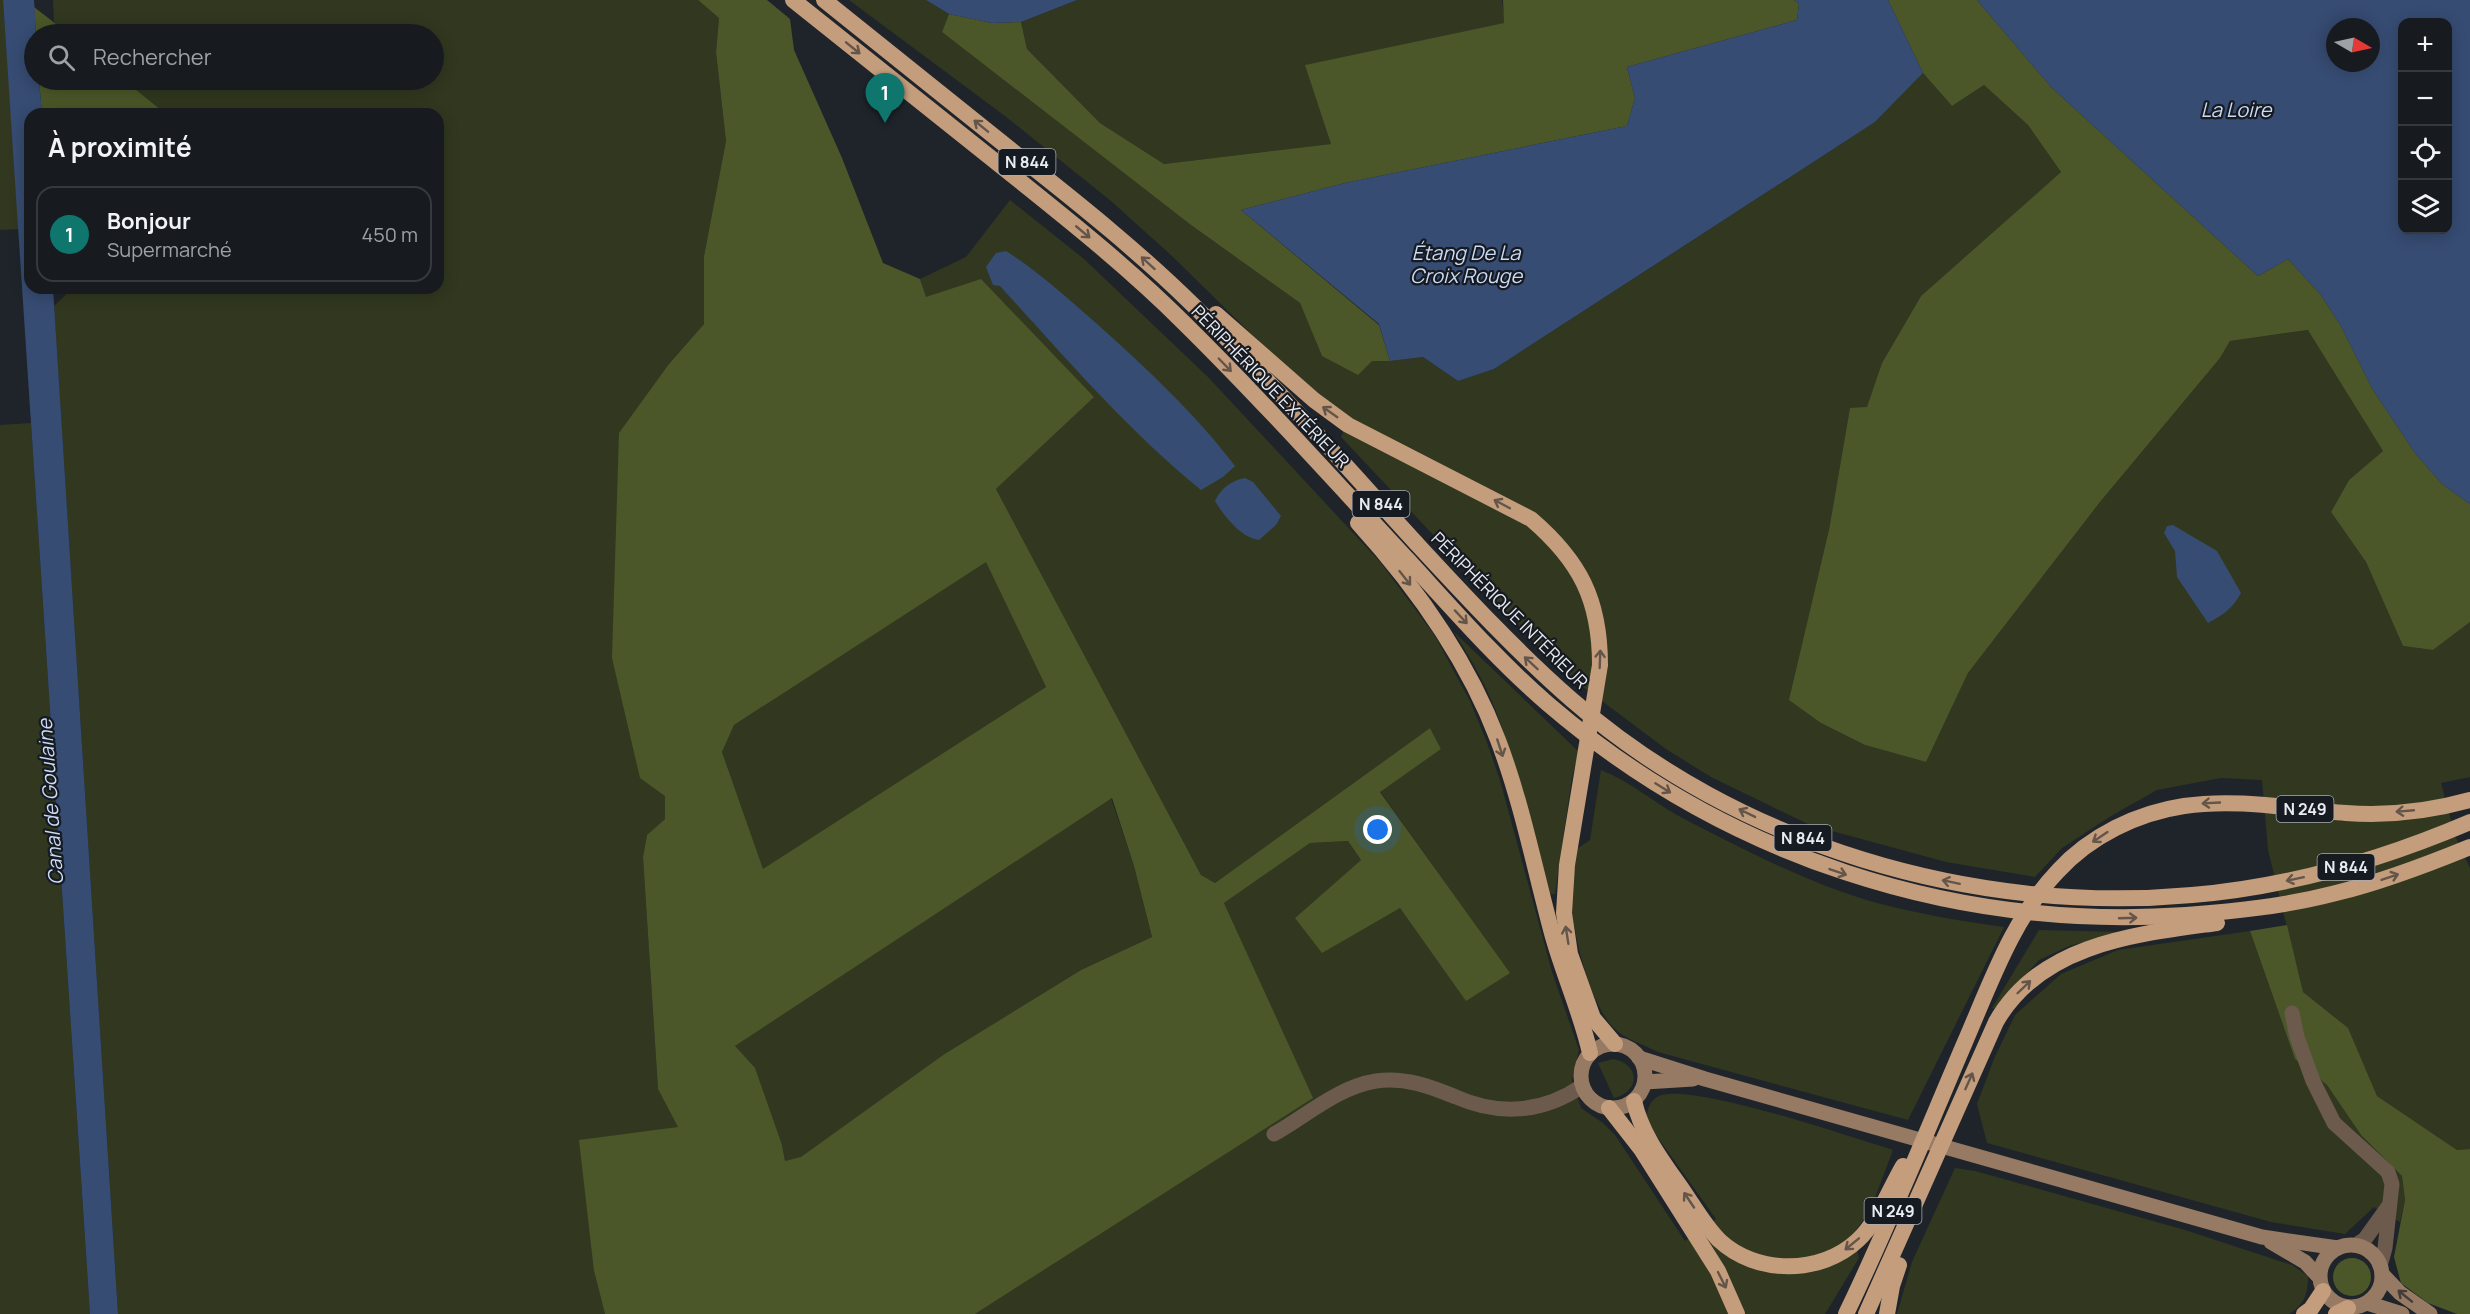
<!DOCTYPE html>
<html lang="fr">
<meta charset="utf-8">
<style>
:root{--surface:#171b20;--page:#202429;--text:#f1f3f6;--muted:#9ea1a5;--line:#36393e;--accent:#0f766e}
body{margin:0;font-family:Manrope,sans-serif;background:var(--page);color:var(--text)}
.controls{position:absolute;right:18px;top:18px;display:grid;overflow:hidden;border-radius:12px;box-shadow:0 3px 15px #0003}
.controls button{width:54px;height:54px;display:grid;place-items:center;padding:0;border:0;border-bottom:2px solid var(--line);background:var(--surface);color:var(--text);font:30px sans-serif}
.compass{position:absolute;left:2326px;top:18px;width:54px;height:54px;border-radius:50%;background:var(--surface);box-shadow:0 3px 15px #0003;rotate:99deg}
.you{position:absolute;left:1378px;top:830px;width:21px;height:21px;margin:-15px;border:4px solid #fff;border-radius:50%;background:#1a73e8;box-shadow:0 0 0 9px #1a73e833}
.badge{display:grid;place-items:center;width:39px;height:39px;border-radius:50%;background:var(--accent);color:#fff;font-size:20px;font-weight:700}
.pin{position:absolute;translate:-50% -50px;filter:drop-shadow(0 2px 3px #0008)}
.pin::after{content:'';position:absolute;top:32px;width:21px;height:18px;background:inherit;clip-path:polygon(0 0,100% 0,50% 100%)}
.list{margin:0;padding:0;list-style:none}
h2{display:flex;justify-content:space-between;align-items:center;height:78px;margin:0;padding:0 24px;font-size:26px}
h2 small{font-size:20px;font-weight:400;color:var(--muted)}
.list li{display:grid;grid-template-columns:39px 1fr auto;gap:18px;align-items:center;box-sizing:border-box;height:96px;margin:0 12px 12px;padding:0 12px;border:2px solid var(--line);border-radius:18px}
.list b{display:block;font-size:22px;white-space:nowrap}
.list p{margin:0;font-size:20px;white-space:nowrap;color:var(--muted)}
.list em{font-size:20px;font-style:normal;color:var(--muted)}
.icon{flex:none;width:33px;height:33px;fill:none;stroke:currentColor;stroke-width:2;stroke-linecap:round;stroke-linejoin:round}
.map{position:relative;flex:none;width:2470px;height:1314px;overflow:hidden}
.search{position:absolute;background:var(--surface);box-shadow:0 3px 15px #0003;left:24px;top:24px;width:420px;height:66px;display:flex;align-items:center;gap:15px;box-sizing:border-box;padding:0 21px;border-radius:33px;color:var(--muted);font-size:22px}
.panel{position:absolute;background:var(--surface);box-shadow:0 3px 15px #0003;left:24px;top:108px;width:420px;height:186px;border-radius:18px}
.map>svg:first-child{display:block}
.green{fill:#31381f}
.forest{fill:#4b5728;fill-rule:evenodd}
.water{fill:#374c73;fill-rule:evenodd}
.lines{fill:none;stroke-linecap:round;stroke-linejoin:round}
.minor{stroke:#6c5b4d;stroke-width:15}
.secondary{stroke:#967a63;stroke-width:15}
.trunk{stroke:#c49d7c;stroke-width:16}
.oneway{stroke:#64554a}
.oneway2{stroke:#433c38}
.labels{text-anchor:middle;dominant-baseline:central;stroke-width:4.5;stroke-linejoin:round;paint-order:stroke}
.shield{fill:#161a21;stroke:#a9acb3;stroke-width:1.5}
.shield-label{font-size:16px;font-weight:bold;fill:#e8ebf1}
.street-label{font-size:18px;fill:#e8ebf1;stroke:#161a21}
.water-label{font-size:20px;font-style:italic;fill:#cbdaf5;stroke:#161a21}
</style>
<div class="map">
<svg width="2470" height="1314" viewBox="0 0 2470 1314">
<rect width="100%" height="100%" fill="#1f242b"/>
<g class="green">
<path d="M0 0H3L19 229 0 230Z"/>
<path d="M53 0H698L719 18 716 52 726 141 704 256V324L669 364 665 819 647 835 643 857 658 1089 679 1128 594 1271 605 1314H118L54 306 73 288H438V114H166L124 80H434V34H69L54 22Z"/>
<path d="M849 0H926L949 14 942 32 1191 225 1300 303 1322 356 1390 361 1423 357 1458 381 1494 369 1875 122 1923 73 1952 106 1984 85 2028 125 2061 172 1921 296 1882 363 1867 408 1850 409 1829 530 1821 723 1865 745 1926 762 1968 673 2100 502 2220 358 2230 341 2309 330 2383 451 2349 480 2331 512 2366 562 2403 646 2433 650 2470 622V777L2441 783 2455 836 2470 868V1149L2457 1150 2377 1096 2348 1029 2303 992 2268 850 2262 780 2221 778 2157 790 2111 816 2062 848 2035 877 1946 862 1810 825 1711 777 1666 749 1574 680 1536 644 1341 437 1351 417 1294 376 1172 256 1111 201 1005 116Z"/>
<path d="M1077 0H1502L1505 23 1306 65 1331 144 1164 164 1100 123 1027 49 1021 22Z"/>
<path d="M1010 200 1084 259 1209 378 1381 563 1435 636 1470 701 1486 740 1500 780 1552 972 1579 1050 1572 1080 1581 1108 1603 1123 1615 1135 1685 1241 1716 1219 1646 1121C1647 1112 1648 1103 1657 1097 1683 1079 1856 1139 1893 1150L1870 1211 1853 1234 1859 1258 1825 1314H975L1312 1098 1224 903 1310 843 1348 841 1361 860 1295 918 1400 908 1466 1000 1509 973 1380 791 1441 749 1430 728 1215 883 1201 875 996 489 1094 396 926 298 920 279 966 257Z"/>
<path d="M31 423 90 1314H0V425Z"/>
<path d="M986 561 1046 687 763 870 722 752 734 725Z"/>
<path d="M1454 632 1579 752 1572 777 1555 894H1549C1532 832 1518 768 1495 709 1484 681 1469 656 1454 632Z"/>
<path d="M1601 770C1632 782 1658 806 1688 821 1746 851 1815 886 1877 903 1919 914 1961 921 2004 927L1908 1120 1658 1052C1643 1044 1626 1040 1614 1028 1589 1004 1570 924 1571 890 1571 876 1575 862 1577 849L1590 840Z"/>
<path d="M1111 798 1134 866 1152 937 1081 970 943 1055 801 1158 785 1161 782 1145 735 1046Z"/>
<path d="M2039 930 2122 932 2069 946 2039 960 1994 1009 1992 1008Z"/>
<path d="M2250 931 2295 1059 2327 1085 2361 1135 2402 1176 2405 1200 2400 1222 2374 1207 2345 1234 2271 1222 1987 1143 1977 1104 1994 1059 2015 1015 2061 974 2118 950Z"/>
<path d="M1613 1059C1640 1064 1641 1091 1614 1098L1598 1063Z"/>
<path d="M1955 1168 1975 1171 2185 1230 2292 1265 2308 1276C2308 1294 2304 1305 2289 1314H1897L1912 1262Z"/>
</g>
<g class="forest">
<path d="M698 0H767L790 19 794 50 842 158 883 263 920 279 926 297 981 279 1094 397 996 489 1201 875 1215 883 1430 728 1441 749 1380 792 1510 973 1466 1001 1400 908 1322 953 1295 918 1361 860 1348 841 1310 843 1224 903 1313 1098 975 1314H605L594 1271 579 1140 678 1127 658 1089 643 857 647 835 665 819V796L640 778 612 658 619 433 669 364 704 324V256L726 141 716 52 719 18ZM986 562 1046 687 763 869 722 752 734 725ZM1112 798 1134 866 1152 937 1081 970 943 1055 801 1157 785 1161 782 1145 755 1068 735 1046Z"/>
<path d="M1503 0H1794L1799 4 1797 20 1627 67 1635 98 1627 126 1345 183 1241 210 1379 325 1390 361H1372L1358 375 1322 356 1300 303 1191 225 942 32 949 14 992 23 1021 22 1027 49 1100 123 1164 164 1331 144 1305 65 1504 23Z"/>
<path d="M1888 0H1977L2051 87 2258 276 2288 259 2321 295 2341 326 2373 390 2415 453 2442 484 2470 504V622L2433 650 2403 646 2366 562 2331 512 2349 480 2383 451 2308 330 2230 341 2220 358 2100 502 1968 673 1926 762 1865 745 1821 723 1789 700 1829 530 1850 408 1867 407 1882 363 1921 296 2061 172 2028 125 1984 85 1952 106 1923 73Z"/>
<path d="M34 7 69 34H36Z"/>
<path d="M39 80H124L166 114H42Z"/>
<path d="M2287 925 2303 992 2348 1028 2377 1096 2457 1150 2470 1149V1314H2457L2428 1303 2401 1283 2394 1257 2405 1200 2402 1176 2361 1135 2327 1085 2295 1059 2250 931Z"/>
<circle cx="2352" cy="1277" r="19"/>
</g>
<g class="water">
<path d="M3 0H34L36 34 34 80H39L42 114H30V288H53L118 1314H90Z"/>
<path d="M926 0H1077L1021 22 992 23 949 14Z"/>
<path d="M1794 0H1888L1923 73 1875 122 1494 369 1458 381 1423 357 1390 361 1379 324 1241 210 1345 183 1627 126 1635 98 1627 67 1797 20 1799 4Z"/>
<path d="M1977 0H2470V504L2442 484 2415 453 2373 390 2341 326 2321 295 2288 259 2258 276 2051 87ZM2448 22V230H2402V22ZM2335 27H2371V63H2335Z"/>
<path d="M1006 251C1039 272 1067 298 1096 323 1146 368 1194 412 1235 466L1223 477 1201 490C1127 430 1064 356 1000 286L993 285 986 267 996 253Z"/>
<path d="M1245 478 1253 482 1281 516 1276 525 1259 540C1241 538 1224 516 1215 501 1220 489 1232 480 1245 478Z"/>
<path d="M2173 525 2217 551 2241 593C2233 608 2223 615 2208 623L2177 577 2175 551 2164 533 2167 526Z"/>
</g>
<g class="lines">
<g class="minor">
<path d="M2292 1013 2297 1037 2313 1081 2334 1123 2388 1172 2392 1184 2385 1248 2380 1266"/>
<path d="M1274 1134C1306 1116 1338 1087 1376 1081 1405 1077 1429 1086 1456 1097 1499 1116 1543 1113 1582 1086"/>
<path d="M2356 1245 2365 1239 2388 1207"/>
</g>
<g class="secondary">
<circle cx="1613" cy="1076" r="32"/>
<path d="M1639 1058 1705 1079 2262 1237 2338 1248"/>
<path d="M1645 1082 1693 1079"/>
<path d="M2271 1242 2305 1262 2319 1277"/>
<circle cx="2351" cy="1276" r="31"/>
<path d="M2382 1274 2400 1293 2430 1314"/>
<path d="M2367 1303 2402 1314"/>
</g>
<g class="trunk">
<path d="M793 0C859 53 925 106 991 158 1057 211 1124 263 1184 323 1261 399 1333 479 1407 559 1452 608 1497 660 1548 704 1725 856 1953 931 2186 915 2237 911 2286 906 2336 893 2382 882 2426 865 2470 847"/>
<path d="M824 0C891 54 959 108 1026 162 1083 207 1140 253 1192 304 1271 381 1343 463 1417 544 1467 598 1516 651 1572 700 1738 845 1973 915 2192 895 2288 887 2381 860 2470 822"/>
<path d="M1216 314 1314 400 1348 425 1531 519C1580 561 1600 600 1600 665L1567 865 1564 913 1570 954 1593 1018 1615 1044"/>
<path d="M1358 523C1416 587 1467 658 1498 740 1522 803 1535 871 1553 937 1564 976 1581 1013 1590 1053"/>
<path d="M1634 1101C1642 1136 1664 1163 1684 1192 1695 1208 1705 1226 1719 1240 1756 1275 1821 1275 1858 1240 1878 1221 1889 1190 1903 1166"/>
<path d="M1609 1108 1641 1149 1718 1271 1737 1314"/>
<path d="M1846 1314C1889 1225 1926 1133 1965 1042 1991 982 2013 918 2058 871 2090 836 2137 813 2184 806 2238 798 2291 809 2346 813 2387 816 2431 811 2470 800"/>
<path d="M1866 1314 1996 1022C2041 943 2137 934 2217 923"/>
<path d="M1887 1314 1892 1286 1899 1265"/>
<path d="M2304 1314 2311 1309 2323 1291"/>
<path d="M2336 1314 2348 1308"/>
</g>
</g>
<defs><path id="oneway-shaft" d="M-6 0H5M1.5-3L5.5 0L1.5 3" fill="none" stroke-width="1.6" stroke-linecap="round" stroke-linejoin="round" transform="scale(1.5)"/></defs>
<g class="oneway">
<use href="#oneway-shaft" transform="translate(853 48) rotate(39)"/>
<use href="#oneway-shaft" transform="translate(981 126) rotate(-141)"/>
<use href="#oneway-shaft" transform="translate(1083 232) rotate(40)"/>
<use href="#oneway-shaft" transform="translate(1148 263) rotate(-138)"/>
<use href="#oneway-shaft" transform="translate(1225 365) rotate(46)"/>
<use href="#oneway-shaft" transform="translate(1330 412) rotate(-145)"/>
<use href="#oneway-shaft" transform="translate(1502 504) rotate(-152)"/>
<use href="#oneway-shaft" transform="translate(1405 578) rotate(52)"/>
<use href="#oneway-shaft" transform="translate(1461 617) rotate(47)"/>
<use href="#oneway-shaft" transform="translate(1600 659) rotate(-88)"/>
<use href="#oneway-shaft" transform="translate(1531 663) rotate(-137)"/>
<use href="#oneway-shaft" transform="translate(1500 748) rotate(72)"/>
<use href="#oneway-shaft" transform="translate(1663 788) rotate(32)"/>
<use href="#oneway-shaft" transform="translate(2211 803) rotate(177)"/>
<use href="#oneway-shaft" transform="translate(2405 811) rotate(175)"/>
<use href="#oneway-shaft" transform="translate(1747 813) rotate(-154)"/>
<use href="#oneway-shaft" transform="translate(2100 837) rotate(146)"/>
<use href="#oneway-shaft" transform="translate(1838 872) rotate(19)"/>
<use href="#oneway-shaft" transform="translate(2390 877) rotate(-19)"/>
<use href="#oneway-shaft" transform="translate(2295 879) rotate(168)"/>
<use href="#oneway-shaft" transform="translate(1951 882) rotate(-168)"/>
<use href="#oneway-shaft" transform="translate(2128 918) rotate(-2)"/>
<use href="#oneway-shaft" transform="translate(1567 935) rotate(-99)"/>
<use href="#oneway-shaft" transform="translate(2024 987) rotate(-44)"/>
<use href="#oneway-shaft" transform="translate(1969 1081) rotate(-66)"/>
<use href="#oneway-shaft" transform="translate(1689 1200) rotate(-124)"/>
<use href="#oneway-shaft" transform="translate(1852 1244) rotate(141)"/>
<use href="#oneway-shaft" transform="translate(1722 1280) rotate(63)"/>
</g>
<use class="oneway2" href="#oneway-shaft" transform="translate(2405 1296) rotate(-141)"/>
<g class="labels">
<g class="shield">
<rect x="998.5" y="149" width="57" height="26" rx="4.5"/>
<rect x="1352.5" y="491" width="57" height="26" rx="4.5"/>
<rect x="2276.5" y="796" width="57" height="26" rx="4.5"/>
<rect x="1774.5" y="825" width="57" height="26" rx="4.5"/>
<rect x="2317.5" y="854" width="57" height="26" rx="4.5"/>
<rect x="1864.5" y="1198" width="57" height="26" rx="4.5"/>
</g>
<g class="shield-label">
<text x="1027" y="162">N 844</text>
<text x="1381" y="504">N 844</text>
<text x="2305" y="809">N 249</text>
<text x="1803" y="838">N 844</text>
<text x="2346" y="867">N 844</text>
<text x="1893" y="1211">N 249</text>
</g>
<g class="street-label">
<text transform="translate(1271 386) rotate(46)">PÉRIPHÉRIQUE EXTÉRIEUR</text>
<text transform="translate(1510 610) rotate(45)">PÉRIPHÉRIQUE INTÉRIEUR</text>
</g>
<g class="water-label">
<text x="2236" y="109">La Loire</text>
<text x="1466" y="252">Étang De La<tspan x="1466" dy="23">Croix Rouge</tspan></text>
<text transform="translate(50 802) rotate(-94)">Canal de Goulaine</text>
</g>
</g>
</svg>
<div class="controls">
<button>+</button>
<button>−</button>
<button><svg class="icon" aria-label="locate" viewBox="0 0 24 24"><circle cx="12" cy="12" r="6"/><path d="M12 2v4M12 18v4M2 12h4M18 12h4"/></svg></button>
<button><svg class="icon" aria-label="layers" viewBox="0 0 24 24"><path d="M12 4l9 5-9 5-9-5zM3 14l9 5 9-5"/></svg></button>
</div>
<svg class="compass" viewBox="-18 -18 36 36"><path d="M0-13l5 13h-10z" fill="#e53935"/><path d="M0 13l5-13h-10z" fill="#9ea1a5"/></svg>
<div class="you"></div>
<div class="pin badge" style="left:885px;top:123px">1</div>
<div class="search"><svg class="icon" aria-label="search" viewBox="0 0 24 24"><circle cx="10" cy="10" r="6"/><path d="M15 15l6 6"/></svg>Rechercher</div>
<section class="panel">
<h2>À proximité<small></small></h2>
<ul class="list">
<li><span class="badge">1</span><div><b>Bonjour</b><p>Supermarché</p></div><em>450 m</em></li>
</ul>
</section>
</div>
